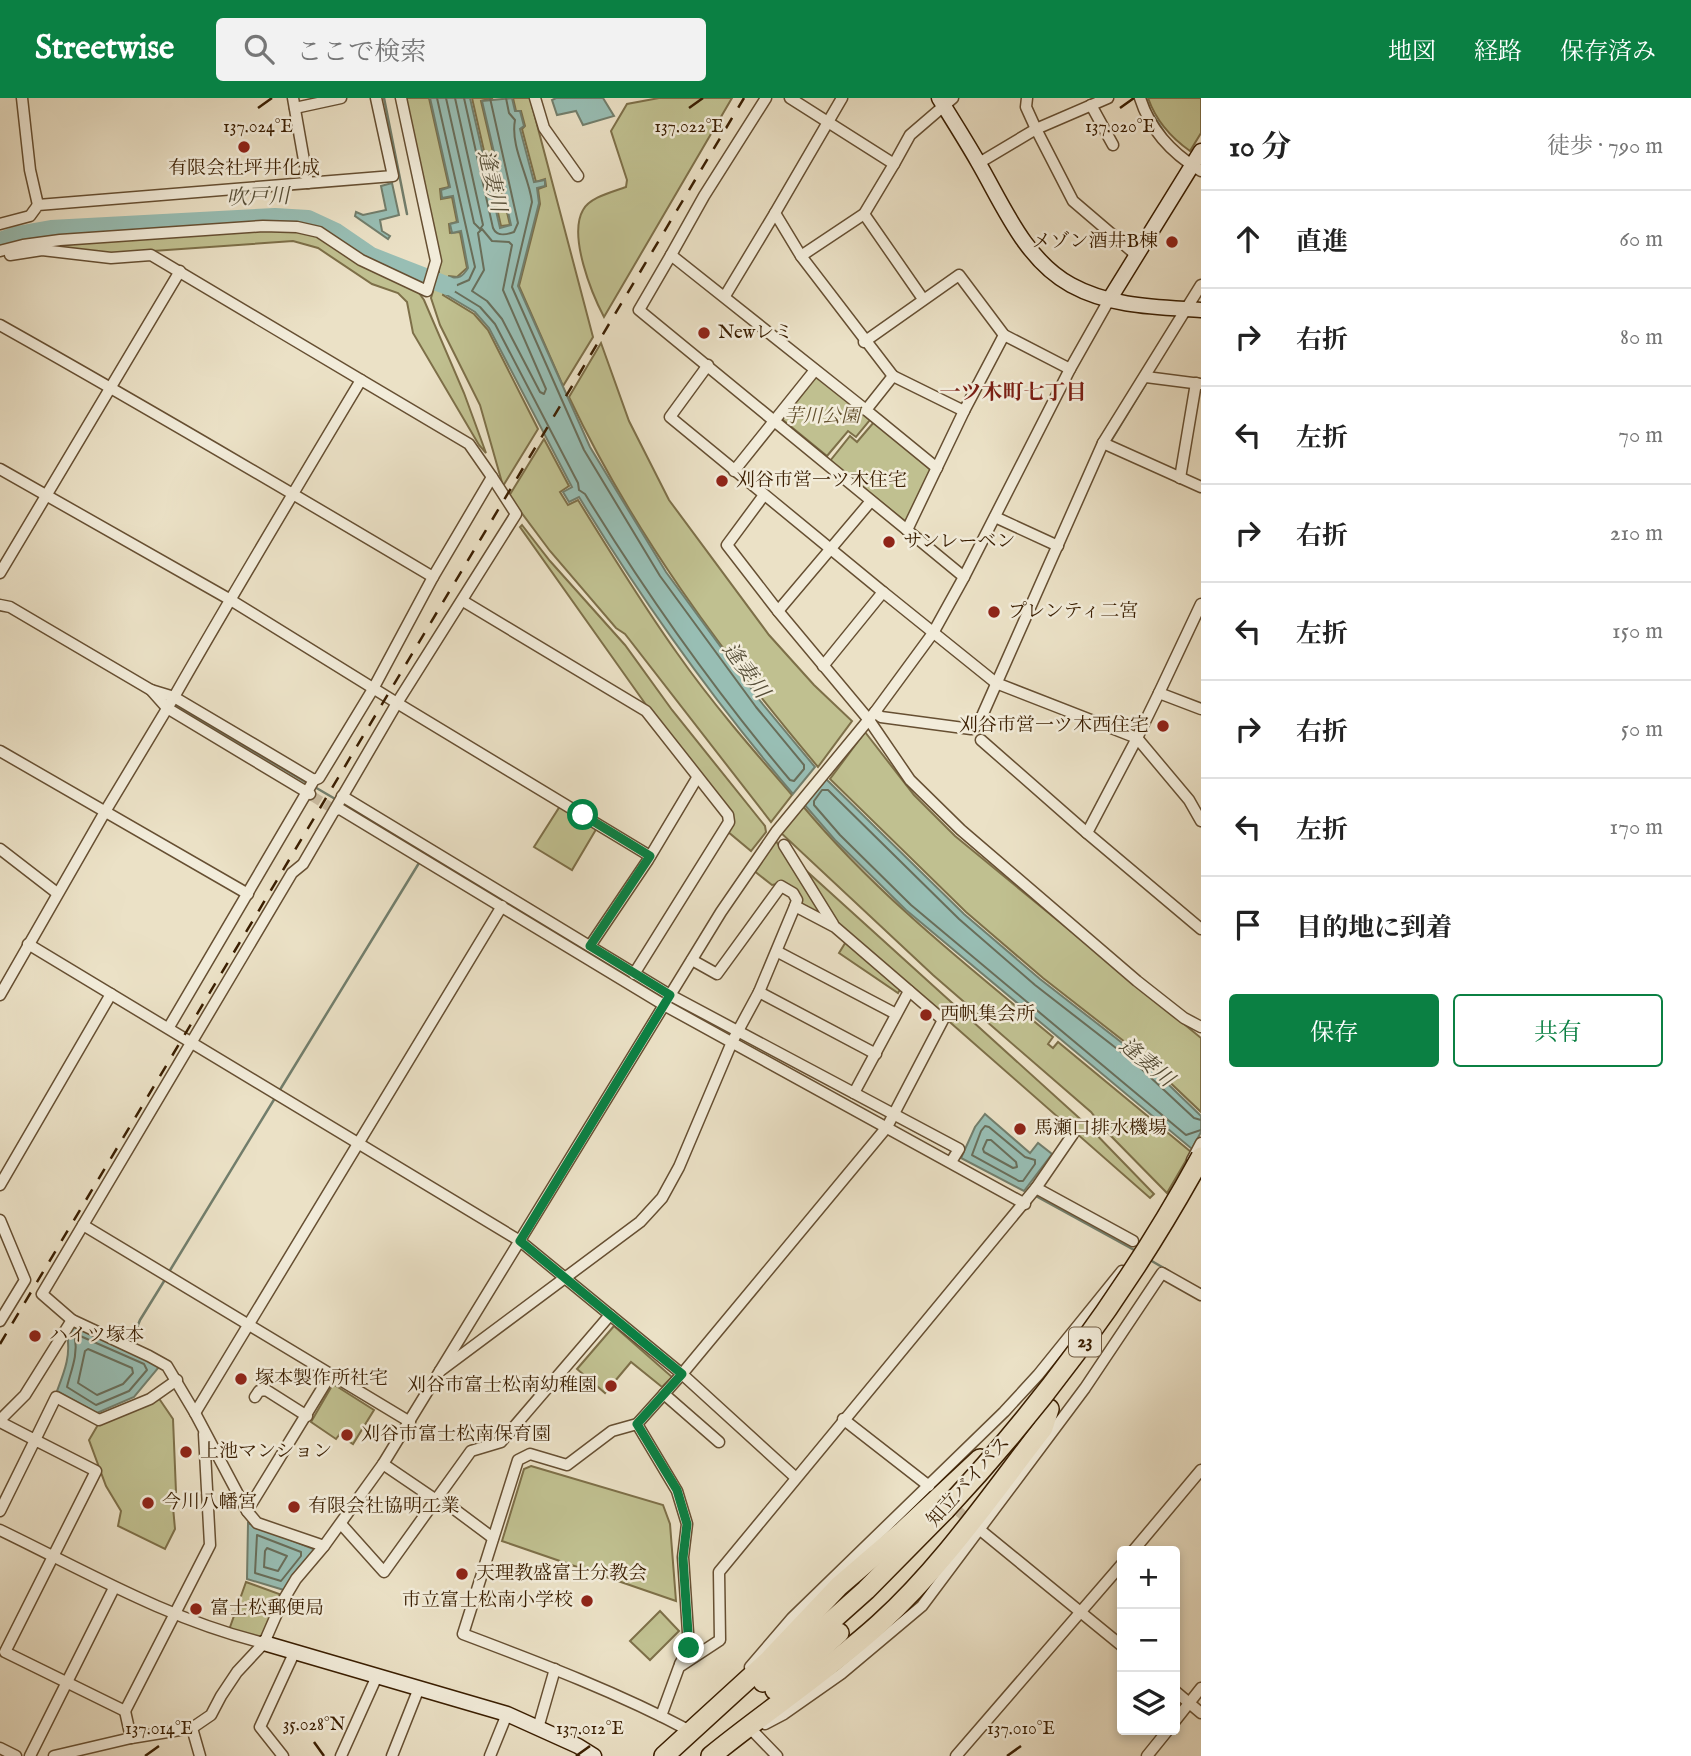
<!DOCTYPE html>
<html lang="ja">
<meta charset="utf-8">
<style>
:root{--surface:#fff;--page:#f2f2f2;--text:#222;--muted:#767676;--line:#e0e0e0;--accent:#0b8043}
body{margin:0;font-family:"IM FELL English","Noto Serif JP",serif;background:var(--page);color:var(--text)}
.controls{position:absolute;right:21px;bottom:21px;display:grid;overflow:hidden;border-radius:7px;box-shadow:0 4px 10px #0003}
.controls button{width:63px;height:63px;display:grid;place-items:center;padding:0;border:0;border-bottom:2px solid var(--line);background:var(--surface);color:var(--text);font:35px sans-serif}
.stop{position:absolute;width:21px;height:21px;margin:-16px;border:5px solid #0b8043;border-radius:50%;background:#fff}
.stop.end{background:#0b8043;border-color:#fff;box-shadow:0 2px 7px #0008}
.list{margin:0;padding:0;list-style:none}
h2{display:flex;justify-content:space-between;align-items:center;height:91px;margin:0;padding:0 28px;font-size:30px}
h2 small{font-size:23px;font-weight:400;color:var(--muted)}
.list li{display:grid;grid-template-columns:46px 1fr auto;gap:21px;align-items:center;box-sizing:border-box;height:98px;padding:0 28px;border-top:2px solid var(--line)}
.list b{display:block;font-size:26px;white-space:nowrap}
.list em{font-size:23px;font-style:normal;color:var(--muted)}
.actions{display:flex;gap:14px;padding:21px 28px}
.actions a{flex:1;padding:16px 0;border:2px solid var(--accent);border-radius:7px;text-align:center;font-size:24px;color:var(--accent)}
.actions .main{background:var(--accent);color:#fff}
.icon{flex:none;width:38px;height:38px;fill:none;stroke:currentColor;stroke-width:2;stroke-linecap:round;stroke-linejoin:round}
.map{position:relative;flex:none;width:1201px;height:1658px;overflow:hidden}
header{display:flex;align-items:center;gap:42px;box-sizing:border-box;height:98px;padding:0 35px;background:var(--accent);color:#fff}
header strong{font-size:33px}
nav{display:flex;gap:38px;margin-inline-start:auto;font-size:24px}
.search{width:490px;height:63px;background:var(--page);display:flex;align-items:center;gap:18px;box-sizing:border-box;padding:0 24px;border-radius:7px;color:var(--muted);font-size:26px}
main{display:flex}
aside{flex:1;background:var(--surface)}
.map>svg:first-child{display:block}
.green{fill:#c0c090;stroke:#7d6f48;stroke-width:2}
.water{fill:#98beb4;stroke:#727e6c;stroke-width:2}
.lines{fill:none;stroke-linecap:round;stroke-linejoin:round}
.shore{stroke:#696e5a;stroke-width:2}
.stream{stroke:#727e6c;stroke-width:2.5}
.river{stroke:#98beb4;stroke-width:18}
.street-tunnel{stroke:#c8ba9f;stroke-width:10;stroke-dasharray:10 5;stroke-linecap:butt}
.street-casing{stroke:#664f32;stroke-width:13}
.secondary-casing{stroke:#3a1e01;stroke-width:17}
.highway-casing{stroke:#3a1e01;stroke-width:22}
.street{stroke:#f2ecda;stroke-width:10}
.secondary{stroke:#f2ecda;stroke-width:14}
.highway{stroke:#ebe1c6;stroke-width:19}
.rail{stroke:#3a1e01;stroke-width:2.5;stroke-dasharray:12 12;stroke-linecap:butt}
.highway-bridge-casing{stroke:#3a1e01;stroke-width:22;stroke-linecap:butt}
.highway-bridge{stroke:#ebe1c6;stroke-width:19}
.route{stroke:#0b8043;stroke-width:9}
.ticks{fill:none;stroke:#3a1e01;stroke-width:2.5}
.poi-dot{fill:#8f2418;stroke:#f2ecda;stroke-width:2.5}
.labels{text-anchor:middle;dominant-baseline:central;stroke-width:5;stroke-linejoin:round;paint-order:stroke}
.shield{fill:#f2ecda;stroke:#715c42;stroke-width:2}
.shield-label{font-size:18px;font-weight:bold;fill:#3a1e01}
.poi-label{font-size:19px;fill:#3a1e01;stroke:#f2ecda;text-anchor:start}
.park-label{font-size:19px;font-style:italic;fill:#624f2c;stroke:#f2ecda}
.street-label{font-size:19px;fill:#3a1e01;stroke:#f2ecda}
.water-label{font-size:21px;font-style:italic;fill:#564e37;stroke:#f2ecda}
.neighbourhood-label{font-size:21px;font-weight:bold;fill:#7a1f14;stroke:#f2ecda}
.ticks-label{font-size:18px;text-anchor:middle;fill:#3a1e01;stroke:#f2ecda;stroke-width:5;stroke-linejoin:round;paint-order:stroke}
</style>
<header>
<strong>Streetwise</strong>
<div class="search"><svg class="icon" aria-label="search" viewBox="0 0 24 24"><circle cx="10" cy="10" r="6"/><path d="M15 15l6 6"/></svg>ここで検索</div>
<nav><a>地図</a><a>経路</a><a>保存済み</a></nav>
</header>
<main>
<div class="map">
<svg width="1201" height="1658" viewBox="0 0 1201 1658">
<rect width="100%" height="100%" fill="#ebe1c6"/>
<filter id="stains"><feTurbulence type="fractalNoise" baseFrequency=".00286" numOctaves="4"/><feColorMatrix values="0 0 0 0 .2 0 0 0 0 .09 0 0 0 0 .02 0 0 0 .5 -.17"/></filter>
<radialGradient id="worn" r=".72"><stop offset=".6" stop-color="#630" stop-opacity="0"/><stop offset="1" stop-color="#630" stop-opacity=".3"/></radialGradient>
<g class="green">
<path d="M405 0H429L449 89 440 91 441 101 452 99 457 124 449 126 450 135 460 134 467 170 457 179 449 178 448 182 439 178V163Z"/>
<path d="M472 0H493L481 3 510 127 501 128Z"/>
<path d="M513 0H530L593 239 563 288 519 188 540 106 538 91 546 88 545 81 536 84 522 31 525 28 521 13H516Z"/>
<path d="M659 0H732L604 219C592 196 568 138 583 112 590 99 613 94 626 89L627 82 611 33 627 6Z"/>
<path d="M1148 0H1201V35L1190 53C1170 39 1156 23 1148 0Z"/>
<path d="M263 131 318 136 417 192 424 202 464 295 486 355 479 347 413 235 407 204 398 195 372 186 318 150 293 143 110 156 36 149Z"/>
<path d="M434 190 444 193 443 197 474 216 488 232 538 331 503 388 480 307 440 227 431 200Z"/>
<path d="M601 245 629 323 669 402 769 537 814 587 852 623 818 669C722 555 632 433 569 299Z"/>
<path d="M813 275 870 322 856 339 848 333 827 358 778 318Z"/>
<path d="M874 324 931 372 906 424 830 363 850 338 857 344Z"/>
<path d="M544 341 569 388 560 394 568 407 578 402C610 454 642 506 677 555 712 605 752 651 792 697L771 724 625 536 616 530 550 453 509 398Z"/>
<path d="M522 427 550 463 625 547 672 612 765 728 766 734 751 753 727 733 733 725 649 611 520 429Z"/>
<path d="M865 634 914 697 955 738 1201 940V1014L1139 955 1043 880 966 814 830 681Z"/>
<path d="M562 705 598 728 572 772 534 749Z"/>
<path d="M802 707C875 795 965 866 1053 939L1048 946 1053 950 1058 944 1191 1054 1167 1095 1107 1034 1091 1014 933 877 780 734Z"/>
<path d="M774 740 823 815 821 818 802 807 797 794 781 785 772 787 753 772Z"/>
<path d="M801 768 1088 1028 1154 1096 1150 1100 837 825Z"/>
<path d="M847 842 901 890 898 895 839 855Z"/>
<path d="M614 1228 672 1279 662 1289 631 1264 605 1295 577 1271Z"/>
<path d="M333 1286 374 1312 353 1346 339 1337 336 1341 311 1324Z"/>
<path d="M158 1299 173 1321 176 1394 172 1398 175 1431 165 1451 118 1428 121 1413 106 1388 89 1342 99 1325Z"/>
<path d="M531 1368 663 1407 670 1426 676 1503 502 1443 524 1371Z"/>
<path d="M246 1484 282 1497 262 1541 229 1532Z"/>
<path d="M660 1513 679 1533 650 1562 630 1543Z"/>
</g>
<g class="water">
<path d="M430 0H470L500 130 511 127 482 3 512 0 515 13H520L524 28 520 31 534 84 545 82V88L537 90 539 105 518 188 590 349 666 474 761 604 815 669 793 696C713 602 643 504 579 399L569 404 563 394 572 389 489 230 475 214 445 196 446 192 435 188 438 179 448 183 450 179C459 181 463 178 468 170L461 133 452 135 450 126 458 124 453 98 442 100 441 92 450 89Z"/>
<path d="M556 0H603L614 18 583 27 576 13 557 17 552 2Z"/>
<path d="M392 85 399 117 380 122 382 133 390 138 388 141 355 118 356 114 363 117 386 112 381 88Z"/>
<path d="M824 679 964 816 1040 881 1139 958 1201 1018V1034L1192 1051 906 812 835 742 803 705Z"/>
<path d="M985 1016 1030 1055 1038 1045 1052 1056 1024 1093 961 1060 975 1029Z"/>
<path d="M77 1228 148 1260 159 1269 134 1299 97 1315 57 1293C65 1272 71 1257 67 1235L72 1229Z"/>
<path d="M248 1425 316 1452 284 1492 247 1481Z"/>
</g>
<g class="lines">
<g class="shore">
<path d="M437 0 475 169 469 182 455 188 454 193 480 209 495 226 578 385 579 392 585 396C647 497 714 592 790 682L794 683 804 671V667L756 609 660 478 584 352 512 189 532 104C529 78 510 49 515 22L509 15 506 0"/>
<path d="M446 0 474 125 480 131 483 127 455 0"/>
<path d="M464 0 493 130C497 139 506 137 514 134L518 125 490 0"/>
<path d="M482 131 492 143 509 144 512 147 503 192 546 291 544 296 540 294 502 221 487 203 472 193 484 172 478 135Z"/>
<path d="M1201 1022 1194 1020 1134 964 1035 887 959 821 828 692H822L814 703V707L840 737 911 807 1186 1037 1201 1032"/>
<path d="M985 1028 989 1029 1025 1059 1035 1062V1066L1023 1083H1019L972 1057 981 1033Z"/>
<path d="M987 1042H991L1016 1064 1017 1069 1013 1070 984 1054 983 1051Z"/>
<path d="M78 1237 144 1266 147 1272 129 1293 96 1307 67 1289C71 1272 78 1258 75 1240Z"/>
<path d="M88 1251 132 1270 133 1275 123 1286 97 1297 78 1285 85 1253Z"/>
<path d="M257 1437 301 1454V1458L281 1483 255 1475Z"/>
<path d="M267 1450 287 1458 278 1473 264 1469 265 1453Z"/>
</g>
<g class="stream">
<path d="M384 0 407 116"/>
<path d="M1146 0 1151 14 1166 37"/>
<path d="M1112 341 1145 287"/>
<path d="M174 606 307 685"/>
<path d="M313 688 337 702"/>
<path d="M343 705 574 845"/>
<path d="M278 995 419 765"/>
<path d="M911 1031 954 1054"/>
<path d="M1034 1097 1136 1153"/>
<path d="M1150 1162 1169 1173"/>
<path d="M169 1174 275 1000"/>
<path d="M131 1244 140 1222 166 1180"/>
</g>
<path class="river" d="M0 143 17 137 51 131 275 119 308 121 336 134 371 158 448 188"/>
<g class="street-tunnel">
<path d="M312 698 335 712"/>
<path d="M947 1403 974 1427"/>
</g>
<defs>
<g id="street">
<path d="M22 0 30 72 38 107"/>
<path d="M293 0 308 85"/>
<path d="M535 0 544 30 578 78"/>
<path d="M790 0 894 66 864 116 801 158"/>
<path d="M842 0 775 115 801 158 893 278 866 312 937 370"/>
<path d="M1027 0 1026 9 1036 31 1108 0"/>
<path d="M1140 0C1150 32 1173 56 1201 73"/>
<path d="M1091 7 1113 47"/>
<path d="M295 10 341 0"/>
<path d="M979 65 1036 31 1073 103 1135 156"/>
<path d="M894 66 910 37 953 0"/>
<path d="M864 116 923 201"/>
<path d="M0 126 30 118 38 107 393 78 376 0"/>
<path d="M0 153 23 147 60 142 263 128 297 129 319 134 361 162 427 193 436 163 401 0"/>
<path d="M10 157 42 152 111 160 151 157 361 282"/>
<path d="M671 157 704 98 766 0"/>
<path d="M725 198 775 115"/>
<path d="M0 227C146 309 290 394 433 479L492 379 469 346 361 282C298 387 235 492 174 599L314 682"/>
<path d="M864 244 959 177 1004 237 1070 271"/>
<path d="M708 267 670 319 883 494 823 568"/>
<path d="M893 278 964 313"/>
<path d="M1146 279 1201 286"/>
<path d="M866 312 671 157 639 212 907 432"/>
<path d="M1103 345 1201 389"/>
<path d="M0 371 229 501 397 605 303 766 292 775 42 1196 72 1222 149 1258 167 1268 195 1315 247 1413 331 1276"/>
<path d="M734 373 815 272"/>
<path d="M492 379 516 416 397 605 650 758"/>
<path d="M1180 380 1196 285"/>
<path d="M764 397 727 447 778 513 869 622 910 682 961 732 1137 883 1184 920 1201 929"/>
<path d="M995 419 1058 448"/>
<path d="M0 475 180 173"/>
<path d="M964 479 907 432 964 313 1004 237"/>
<path d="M883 494 996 585 1137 640 1159 595 1201 611"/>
<path d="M463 503 646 613 728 717 729 724 634 876"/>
<path d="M0 507 10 509 151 592 167 610 310 696"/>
<path d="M778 513 871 403"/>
<path d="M1159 595 1201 506"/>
<path d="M875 614 881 619 971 631 978 627 1103 345 1201 187"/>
<path d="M981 642 1087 735"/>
<path d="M0 653 248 796"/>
<path d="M342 698 670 897 959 1051 951 1064"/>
<path d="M335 712 340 711 664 907 1025 1106"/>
<path d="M1201 723 1189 702 1137 640 1087 735 1201 831"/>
<path d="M784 747 833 826"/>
<path d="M0 751 57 795"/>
<path d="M28 846 520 1143 682 1276 795 1379"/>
<path d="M590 848 648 762 697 680"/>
<path d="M778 854 896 916"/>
<path d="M692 862 717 876 781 788 793 795 797 802 795 808"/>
<path d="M759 894 876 956"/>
<path d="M0 897 106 712 174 599 151 592"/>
<path d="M169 929 314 682 319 680 373 591 433 479"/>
<path d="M854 995 909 893"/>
<path d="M1073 1036 1036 1090 1133 1143"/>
<path d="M1192 1062 1201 1045"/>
<path d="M0 1087 111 896"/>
<path d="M0 1122 25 1182 0 1223"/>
<path d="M83 1127 410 1324"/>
<path d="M440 1273 640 1124 662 1100 679 1069 732 944 759 894 795 808 835 829 943 922 887 1029 682 1276 637 1326 612 1333 567 1367 530 1356 518 1362 463 1536C540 1565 619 1595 692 1634"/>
<path d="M664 1296 719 1344"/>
<path d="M255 1299 259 1293 266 1292 307 1318"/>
<path d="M195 1315 502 808"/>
<path d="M843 1321 929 1388"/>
<path d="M0 1322 25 1297 72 1222"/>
<path d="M0 1324 35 1342 56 1299 99 1322 150 1301 177 1282"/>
<path d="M637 1326 677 1393 687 1426 683 1459 689 1550 680 1566"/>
<path d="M383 1366 436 1402"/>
<path d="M438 1399 493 1440"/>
<path d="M0 1413 35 1342 96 1373 5 1554 125 1613 210 1447 204 1336"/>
<path d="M247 1413 257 1425 324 1448"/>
<path d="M341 1426 384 1474 471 1353 501 1344 610 1217"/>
<path d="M979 1431 1122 1548"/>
<path d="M0 1432C87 1474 169 1522 264 1545"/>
<path d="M1133 1453 1201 1372"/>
<path d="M750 1569 792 1520 1004 1314 1038 1277 1122 1173"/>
<path d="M1175 1593 1201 1615"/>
<path d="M125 1613 131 1640"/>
<path d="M661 1618 679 1569 720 1542 719 1474 1036 1090"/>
<path d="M1175 1623 1201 1590"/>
<path d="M765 1626 784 1616 841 1576 922 1508 1085 1290 1162 1175 1201 1197"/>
<path d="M748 1628 777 1658"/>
<path d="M192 1630 200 1658"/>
<path d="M538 1630 555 1571"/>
<path d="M0 1650 16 1658"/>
<path d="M30 1658 114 1490"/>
<path d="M54 1658 131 1640 192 1630 211 1617 221 1598 237 1574 264 1545 281 1506 296 1481 324 1448 383 1366 721 814 776 734 875 614 933 535 964 479 1070 271 1109 202"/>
<path d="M283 1658 260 1629 295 1553"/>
<path d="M341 1658 377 1578"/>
<path d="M392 1658 419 1590"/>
<path d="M490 1658 507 1616"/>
<path d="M956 1658 1122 1466"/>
<path d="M1147 1658 1168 1632"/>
</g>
<g id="secondary">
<path d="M939 0C952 21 966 43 978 64 1003 107 1025 162 1071 187 1111 209 1156 209 1201 212"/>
<path d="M1109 202 1201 53"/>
<path d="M264 1545 507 1616 578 1648 594 1658"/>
</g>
<g id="highway">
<path d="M763 1584 866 1492 945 1412"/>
<path d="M775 1592 839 1535"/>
<path d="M664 1658 768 1563 839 1488 903 1433 980 1361"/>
<path d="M711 1658C766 1613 826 1574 879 1526 942 1469 991 1397 1043 1330L1049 1311"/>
</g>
</defs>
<use href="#street" class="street-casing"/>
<use href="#secondary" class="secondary-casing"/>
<use href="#highway" class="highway-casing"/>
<use href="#street" class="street"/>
<use href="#secondary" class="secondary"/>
<use href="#highway" class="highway"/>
<path class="rail" d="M0 1246 744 0"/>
<defs>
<path id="highway-bridge" d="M945 1412C1045 1305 1131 1187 1201 1059"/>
</defs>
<use href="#highway-bridge" class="highway-bridge-casing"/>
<use href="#highway-bridge" class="highway-bridge"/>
</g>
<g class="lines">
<path class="route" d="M583 717 650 758 590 848 670 897 520 1143 682 1276 637 1326 677 1392 687 1426 683 1460 689 1550"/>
</g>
<path class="ticks" d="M258 10 272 0M689 10 703 0M1120 10 1134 0M314 1644 324 1658M145 1658 159 1648M576 1658 590 1648M1007 1658 1021 1648"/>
<g class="poi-dot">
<circle cx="244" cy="49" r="7"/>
<circle cx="1172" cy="144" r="7"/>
<circle cx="704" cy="235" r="7"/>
<circle cx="722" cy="383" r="7"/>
<circle cx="889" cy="444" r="7"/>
<circle cx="994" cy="514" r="7"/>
<circle cx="1163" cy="628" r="7"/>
<circle cx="926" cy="917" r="7"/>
<circle cx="1020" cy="1031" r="7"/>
<circle cx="35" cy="1238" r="7"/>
<circle cx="241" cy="1281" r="7"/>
<circle cx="611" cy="1288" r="7"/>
<circle cx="347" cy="1337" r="7"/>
<circle cx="186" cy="1354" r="7"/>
<circle cx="148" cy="1405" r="7"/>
<circle cx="294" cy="1409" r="7"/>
<circle cx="462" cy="1476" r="7"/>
<circle cx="587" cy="1503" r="7"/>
<circle cx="196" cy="1511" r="7"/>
</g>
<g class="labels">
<rect class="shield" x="1069" y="1229.5" width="32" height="29" rx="5"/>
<g class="shield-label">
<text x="1085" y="1244">23</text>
</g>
<g class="poi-label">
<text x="244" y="71" text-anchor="middle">有限会社坪井化成</text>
<text x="1158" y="144" text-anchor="end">メゾン酒井B棟</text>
<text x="718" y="235">Newレミ</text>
<text x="736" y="383">刈谷市営一ツ木住宅</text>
<text x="903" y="444">サンレーベン</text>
<text x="1008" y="514">プレンティ二宮</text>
<text x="1149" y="628" text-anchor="end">刈谷市営一ツ木西住宅</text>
<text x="940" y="917">西帆集会所</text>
<text x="1034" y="1031">馬瀬口排水機場</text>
<text x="49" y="1238">ハイツ塚本</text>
<text x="255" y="1281">塚本製作所社宅</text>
<text x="597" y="1288" text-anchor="end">刈谷市富士松南幼稚園</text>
<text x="361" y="1337">刈谷市富士松南保育園</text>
<text x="200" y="1354">上池マンション</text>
<text x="162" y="1405">今川八幡宮</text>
<text x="308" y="1409">有限会社協明工業</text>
<text x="476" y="1476">天理教盛富士分教会</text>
<text x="573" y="1503" text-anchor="end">市立富士松南小学校</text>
<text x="210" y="1511">富士松郵便局</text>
</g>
<g class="park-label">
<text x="822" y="319">芋川公園</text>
</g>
<g class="street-label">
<text transform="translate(969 1384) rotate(-48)">知立バイパス</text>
</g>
<g class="water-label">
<text transform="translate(491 83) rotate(77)">逢妻川</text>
<text transform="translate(258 100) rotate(-2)">吹戸川</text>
<text transform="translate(745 573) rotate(54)">逢妻川</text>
<text transform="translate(1146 965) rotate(40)">逢妻川</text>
</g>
<g class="neighbourhood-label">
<text x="1013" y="295">一ツ木町七丁目</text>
</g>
</g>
<g class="ticks-label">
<text x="258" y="34">137.024°E</text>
<text x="689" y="34">137.022°E</text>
<text x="1120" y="34">137.020°E</text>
<text x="314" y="1632">35.028°N</text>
<text x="159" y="1636">137.014°E</text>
<text x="590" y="1636">137.012°E</text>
<text x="1021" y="1636">137.010°E</text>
</g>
<rect width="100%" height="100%" filter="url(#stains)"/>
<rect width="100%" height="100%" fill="url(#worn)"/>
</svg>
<div class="controls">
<button>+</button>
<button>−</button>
<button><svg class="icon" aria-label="layers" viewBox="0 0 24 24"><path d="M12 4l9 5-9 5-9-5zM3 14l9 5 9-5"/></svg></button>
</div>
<div class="stop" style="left:583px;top:717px"></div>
<div class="stop end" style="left:689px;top:1550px"></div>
</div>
<aside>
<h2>10 分<small>徒歩 · 790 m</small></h2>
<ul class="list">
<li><svg class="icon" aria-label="ahead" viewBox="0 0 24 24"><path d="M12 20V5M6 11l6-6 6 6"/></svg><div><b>直進</b></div><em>60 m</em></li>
<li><svg class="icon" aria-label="right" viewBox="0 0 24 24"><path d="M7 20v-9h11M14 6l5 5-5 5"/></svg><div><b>右折</b></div><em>80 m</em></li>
<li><svg class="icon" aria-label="left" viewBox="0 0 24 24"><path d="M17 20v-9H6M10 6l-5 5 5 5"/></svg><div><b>左折</b></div><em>70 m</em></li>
<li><svg class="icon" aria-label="right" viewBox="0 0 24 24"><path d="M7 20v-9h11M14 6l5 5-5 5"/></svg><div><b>右折</b></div><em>210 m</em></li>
<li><svg class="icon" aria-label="left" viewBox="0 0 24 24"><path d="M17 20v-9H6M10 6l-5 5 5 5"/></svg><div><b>左折</b></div><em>150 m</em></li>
<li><svg class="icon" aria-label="right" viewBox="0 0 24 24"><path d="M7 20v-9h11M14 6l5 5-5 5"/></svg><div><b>右折</b></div><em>50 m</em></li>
<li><svg class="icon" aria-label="left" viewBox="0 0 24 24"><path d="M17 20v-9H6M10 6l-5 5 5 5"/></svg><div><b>左折</b></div><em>170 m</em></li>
<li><svg class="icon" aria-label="arrive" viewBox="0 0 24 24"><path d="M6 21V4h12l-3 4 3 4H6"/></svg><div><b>目的地に到着</b></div></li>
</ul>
<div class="actions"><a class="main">保存</a><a>共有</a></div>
</aside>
</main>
